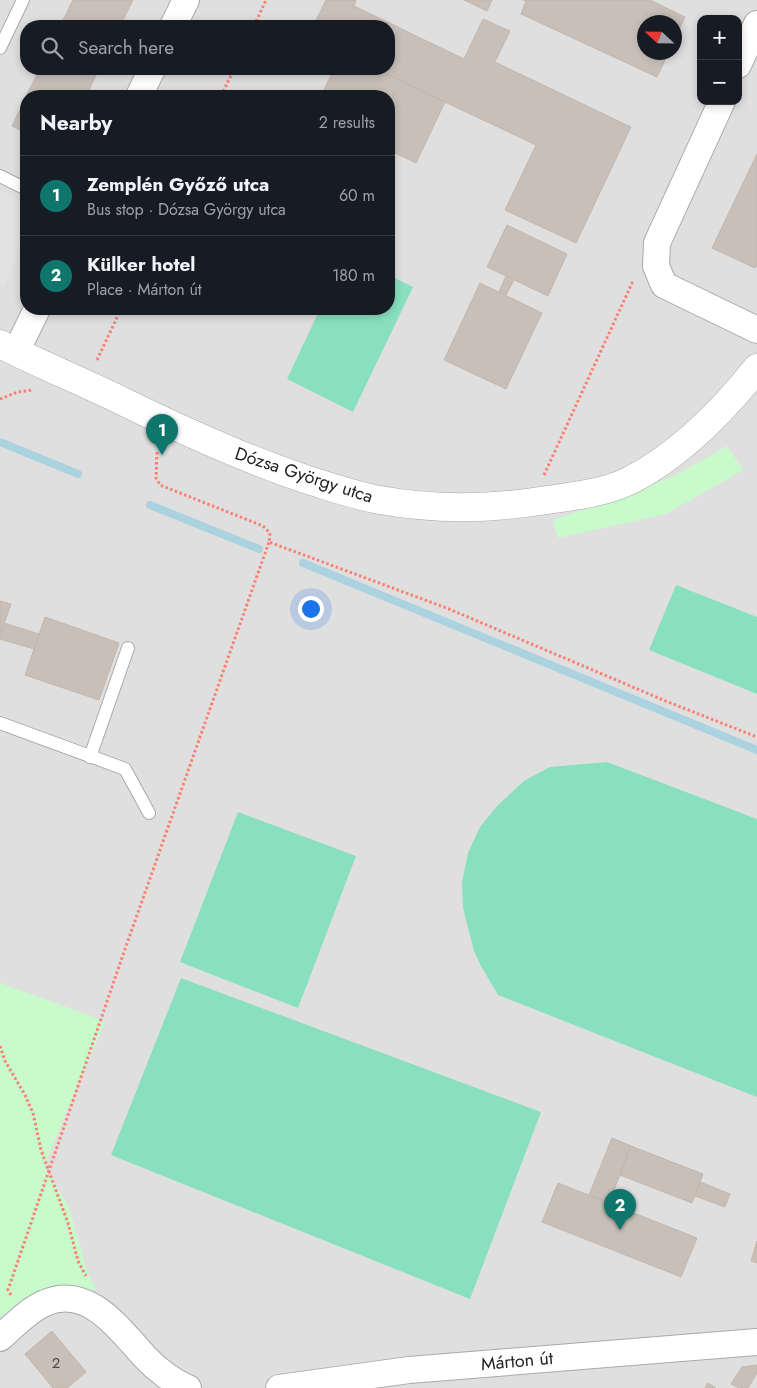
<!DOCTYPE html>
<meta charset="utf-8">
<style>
:root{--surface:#171b24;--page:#20242c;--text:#f1f3f6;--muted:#9ea1a6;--line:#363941;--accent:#0f766e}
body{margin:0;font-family:Jost,sans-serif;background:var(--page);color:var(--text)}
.controls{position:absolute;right:15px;top:15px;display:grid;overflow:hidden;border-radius:10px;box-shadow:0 2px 8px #0003}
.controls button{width:45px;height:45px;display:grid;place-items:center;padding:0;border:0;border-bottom:1px solid var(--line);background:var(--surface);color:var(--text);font:25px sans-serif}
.compass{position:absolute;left:637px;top:15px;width:45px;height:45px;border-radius:50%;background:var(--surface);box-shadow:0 2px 8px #0003;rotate:292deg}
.you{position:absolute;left:310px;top:608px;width:18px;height:18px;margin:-12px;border:4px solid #fff;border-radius:50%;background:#1a73e8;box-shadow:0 0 0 8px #1a73e833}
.badge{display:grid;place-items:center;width:32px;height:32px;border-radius:50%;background:var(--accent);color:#fff;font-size:16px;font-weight:700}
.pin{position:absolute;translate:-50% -41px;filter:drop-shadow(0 1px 2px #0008)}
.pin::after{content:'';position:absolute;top:26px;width:18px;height:15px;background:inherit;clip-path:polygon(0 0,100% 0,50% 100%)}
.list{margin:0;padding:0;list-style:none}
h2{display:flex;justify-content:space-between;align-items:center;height:65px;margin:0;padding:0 20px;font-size:21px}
h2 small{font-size:16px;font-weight:400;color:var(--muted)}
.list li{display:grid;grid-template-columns:32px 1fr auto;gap:15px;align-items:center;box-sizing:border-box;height:80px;padding:0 20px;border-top:1px solid var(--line)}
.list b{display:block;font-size:19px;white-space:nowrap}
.list p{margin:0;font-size:16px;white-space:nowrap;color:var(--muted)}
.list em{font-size:16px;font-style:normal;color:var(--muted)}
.icon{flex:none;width:28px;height:28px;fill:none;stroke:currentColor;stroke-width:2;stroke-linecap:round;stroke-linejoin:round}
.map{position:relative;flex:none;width:757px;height:1388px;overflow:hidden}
.search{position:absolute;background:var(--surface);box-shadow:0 2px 8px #0003;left:20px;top:20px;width:375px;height:55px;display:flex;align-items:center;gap:12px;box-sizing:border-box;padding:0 18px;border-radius:20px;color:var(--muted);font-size:19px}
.panel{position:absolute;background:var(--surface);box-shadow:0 2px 8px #0003;left:20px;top:90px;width:375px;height:225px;border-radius:20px}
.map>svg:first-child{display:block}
.residential{fill:#e0dfdf;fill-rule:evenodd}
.park{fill:#c8facc}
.pitch{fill:#88e0be}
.parking{fill:#e2e2e2}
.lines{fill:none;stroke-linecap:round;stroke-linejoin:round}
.stream{stroke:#aad3df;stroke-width:8}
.building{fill:#c7bfb8;stroke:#c4b6ab}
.service-casing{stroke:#a9a9a9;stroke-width:14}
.minor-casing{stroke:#a9a9a9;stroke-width:28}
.tertiary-casing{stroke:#a9a9a9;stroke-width:29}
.path{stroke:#fa8072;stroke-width:3;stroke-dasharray:2.5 2.5;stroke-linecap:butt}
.service{stroke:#fff;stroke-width:12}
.minor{stroke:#fff;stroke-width:26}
.tertiary{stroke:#fff;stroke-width:28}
.labels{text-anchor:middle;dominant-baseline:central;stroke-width:5;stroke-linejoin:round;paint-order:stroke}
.number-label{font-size:15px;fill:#4b4948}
.street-label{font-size:18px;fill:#222;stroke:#fff}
</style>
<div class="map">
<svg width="757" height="1388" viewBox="0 0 757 1388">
<rect width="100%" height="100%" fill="#f2efe9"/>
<path class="residential" d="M0 0H757V1388H0ZM701 19H738V101H701ZM644 22H674V52H644ZM26 26H389V69H26ZM26 96H389V309H26Z"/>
<g class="park">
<path d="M727 446 743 470 666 514 558 538 553 520 627 495 674 476Z"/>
<path d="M0 983 105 1021 44 1166 69 1207 88 1274 96 1290 54 1285 39 1291 0 1317Z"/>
</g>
<g class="pitch">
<path d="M389 275 413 287 353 412 287 379 320 309H389Z"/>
<path d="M676 585 757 617V694L649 650Z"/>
<path d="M607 762 757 819V1097L498 995 481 966 474 951 463 908 462 882 468 853 480 827 498 805 524 781 550 767Z"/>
<path d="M238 812 356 856 298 1008 180 962Z"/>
<path d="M181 978 541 1112 470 1299 111 1155Z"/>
</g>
<path class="parking" d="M0 190 26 203V241L4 287 0 285Z"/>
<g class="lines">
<g class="stream">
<path d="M0 442 78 474"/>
<path d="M150 505 259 549"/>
<path d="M303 563 757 750"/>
</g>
</g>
<g class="building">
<path d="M73 0H133L120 26H60Z"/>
<path d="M326 0H356L354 6 464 59 483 19 510 31 495 62 631 127 576 243 505 210 536 145 375 69H389V26H313Z"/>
<path d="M464 0H492L487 11Z"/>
<path d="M523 0H650L685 17 674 40V22H644V52H669L657 77 521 14 526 1Z"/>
<path d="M40 69H99L86 96H26Z"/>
<path d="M334 69H375L445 102 416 163 389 150V96H321Z"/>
<path d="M26 97V133L12 126Z"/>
<path d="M757 154V265L755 268 712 248Z"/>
<path d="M507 225 567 254 548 296 487 267Z"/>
<path d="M506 276 514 280 506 295 499 292Z"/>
<path d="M480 283 542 313 506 389 444 360Z"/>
<path d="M0 601 11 604 0 636Z"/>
<path d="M45 617 119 643 99 700 25 675Z"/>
<path d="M4 623 39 634 34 649 0 639Z"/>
<path d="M612 1138 631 1146 609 1203 589 1195Z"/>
<path d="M631 1146 703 1174 692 1203 620 1175Z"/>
<path d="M700 1182 730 1194 725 1207 695 1196Z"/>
<path d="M558 1183 697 1238 681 1277 542 1222Z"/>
<path d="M757 1241V1263L751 1261Z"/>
<path d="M52 1331 86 1372 67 1388H53L25 1354Z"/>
<path d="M757 1365V1373L748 1388H739L731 1384 742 1367Z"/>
<path d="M708 1383 716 1388H705Z"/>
</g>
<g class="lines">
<defs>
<g id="service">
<path d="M0 48 23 0"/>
<path d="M0 176 26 189"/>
<path d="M0 723 125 769 149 813"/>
<path d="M90 757 128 648"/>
</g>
<g id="minor">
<path d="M173 26 186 0"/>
<path d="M738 65 757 24"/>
<path d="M139 96 152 69"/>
<path d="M722 101 657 243 656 266 664 285 757 330"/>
<path d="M16 352 37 309"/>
<path d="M0 1338C14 1326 28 1310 45 1303 88 1284 119 1329 145 1357 156 1369 173 1382 188 1388"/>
<path d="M279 1388 409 1370 757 1342"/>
</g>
<path id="tertiary" d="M0 344C39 364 79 380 118 399 181 430 244 459 311 481 334 488 357 496 380 500 435 510 492 509 547 500 574 496 604 493 629 481 680 455 722 412 757 368"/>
</defs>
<use href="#service" class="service-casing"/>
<use href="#minor" class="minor-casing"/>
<use href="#tertiary" class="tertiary-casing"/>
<g class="path">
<path d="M254 26 266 0"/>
<path d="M221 96 234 69"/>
<path d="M97 360 121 309"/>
<path d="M0 399 18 392 33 390"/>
<path d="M157 452 156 478 160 485 263 526 270 533 269 542 449 609 668 702 757 737"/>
<path d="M544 475 633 281"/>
<path d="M0 1046 5 1061 25 1095 33 1113 41 1150 68 1223 78 1261 86 1276"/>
<path d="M11 1295 8 1290 124 952 269 542"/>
</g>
<use href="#service" class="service"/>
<use href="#minor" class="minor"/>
<use href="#tertiary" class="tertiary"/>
</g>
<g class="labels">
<g class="number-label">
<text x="56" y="1363">2</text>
</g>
<g class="street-label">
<text transform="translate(304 475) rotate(18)">Dózsa György utca</text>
<text transform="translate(517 1361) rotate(-5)">Márton út</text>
</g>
</g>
</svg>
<div class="controls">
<button>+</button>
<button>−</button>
</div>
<svg class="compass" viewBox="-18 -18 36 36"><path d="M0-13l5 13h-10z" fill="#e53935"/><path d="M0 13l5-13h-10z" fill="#9ea1a6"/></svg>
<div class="you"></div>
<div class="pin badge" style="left:162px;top:455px">1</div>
<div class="pin badge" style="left:620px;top:1230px">2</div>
<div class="search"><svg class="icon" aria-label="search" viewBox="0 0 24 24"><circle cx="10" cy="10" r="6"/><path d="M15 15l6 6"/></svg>Search here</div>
<section class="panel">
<h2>Nearby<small>2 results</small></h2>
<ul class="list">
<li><span class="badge">1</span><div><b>Zemplén Győző utca</b><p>Bus stop · Dózsa György utca</p></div><em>60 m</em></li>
<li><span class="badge">2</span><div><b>Külker hotel</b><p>Place · Márton út</p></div><em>180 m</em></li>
</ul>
</section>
</div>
